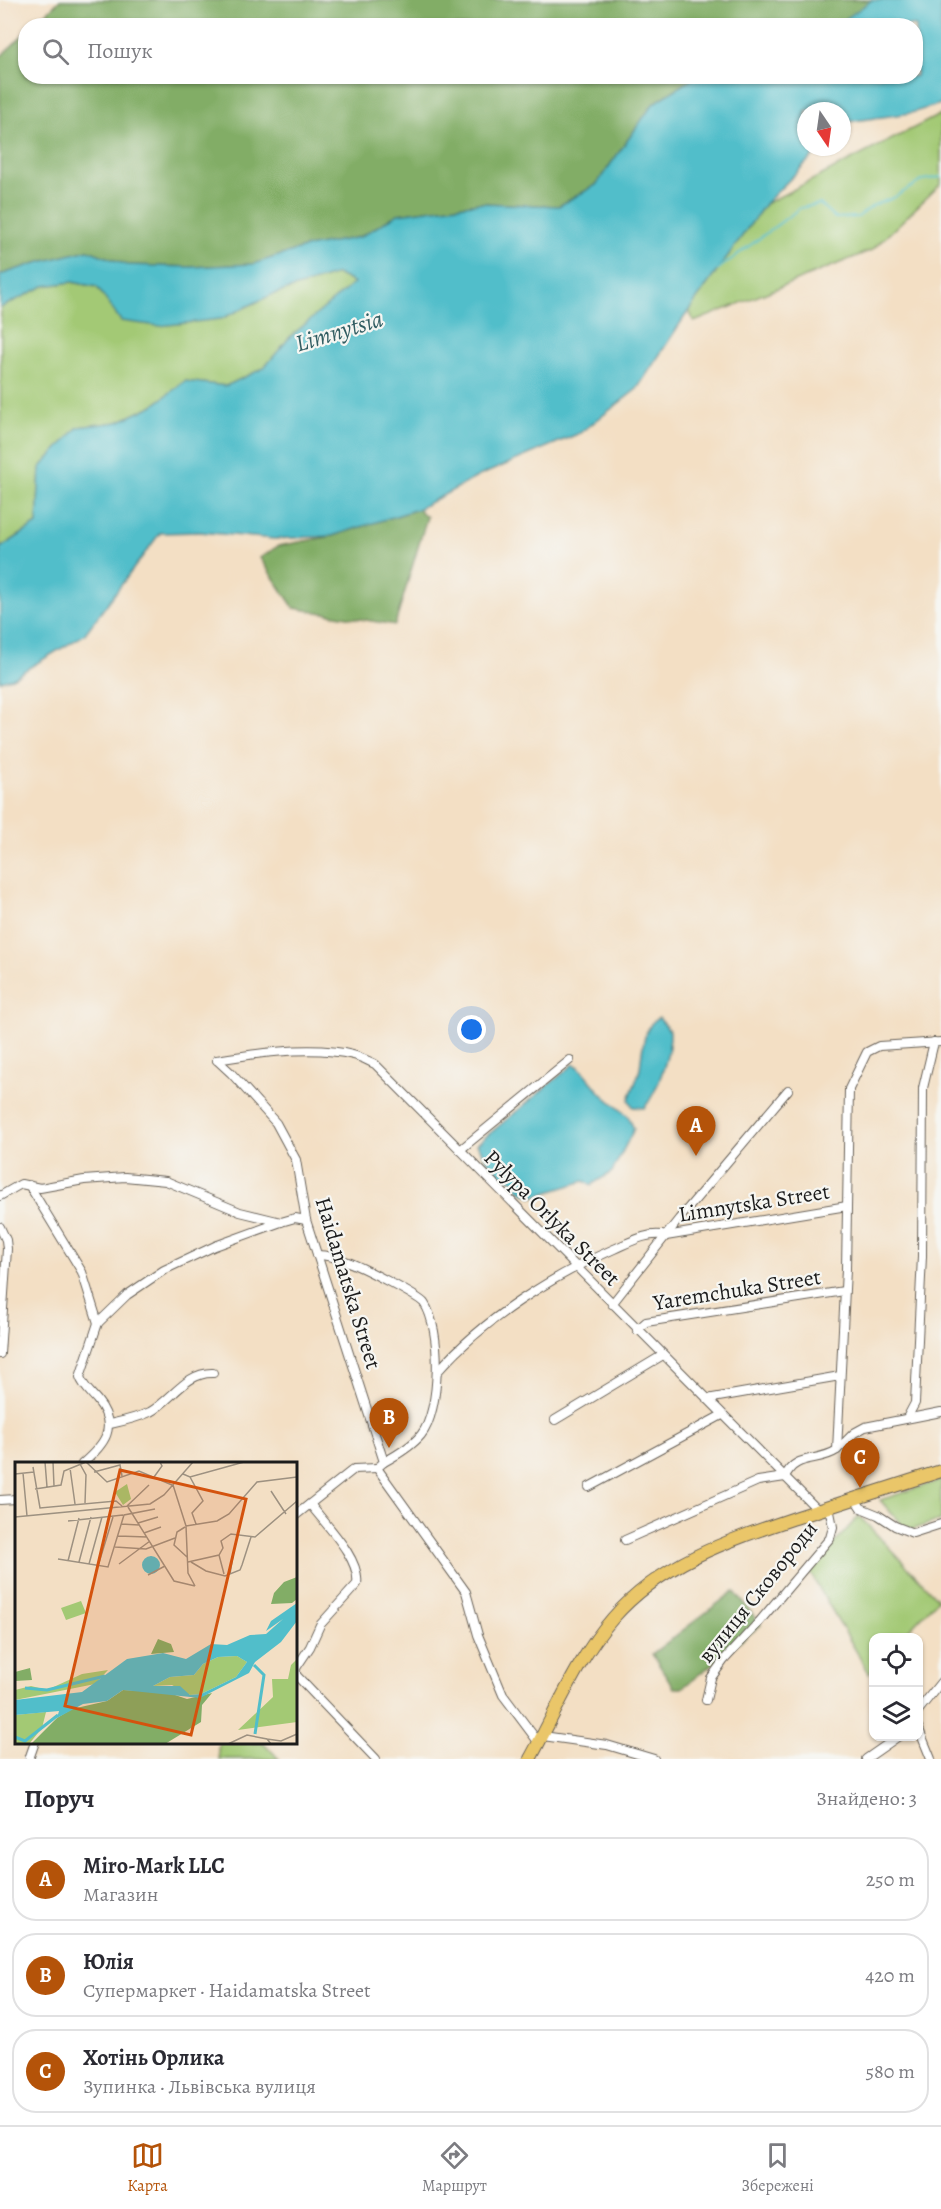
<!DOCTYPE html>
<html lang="uk">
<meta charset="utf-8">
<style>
:root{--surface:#fff;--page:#f7f7f7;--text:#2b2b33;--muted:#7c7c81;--line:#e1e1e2;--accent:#b45309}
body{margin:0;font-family:Alegreya,serif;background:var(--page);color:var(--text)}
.controls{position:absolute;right:18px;bottom:18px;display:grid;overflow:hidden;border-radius:12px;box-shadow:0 2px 4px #0004}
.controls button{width:54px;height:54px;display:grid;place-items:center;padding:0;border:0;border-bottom:2px solid var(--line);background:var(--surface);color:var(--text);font:30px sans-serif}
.compass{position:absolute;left:797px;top:102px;width:54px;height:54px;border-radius:50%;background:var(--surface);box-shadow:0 2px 4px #0004;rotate:167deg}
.you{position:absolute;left:472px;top:1030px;width:21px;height:21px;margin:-15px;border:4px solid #fff;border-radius:50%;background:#1a73e8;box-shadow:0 0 0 9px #1a73e833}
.badge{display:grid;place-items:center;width:39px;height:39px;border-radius:50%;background:var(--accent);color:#fff;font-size:20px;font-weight:700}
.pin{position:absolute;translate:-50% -50px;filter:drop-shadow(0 2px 3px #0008)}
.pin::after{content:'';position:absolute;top:32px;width:21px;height:18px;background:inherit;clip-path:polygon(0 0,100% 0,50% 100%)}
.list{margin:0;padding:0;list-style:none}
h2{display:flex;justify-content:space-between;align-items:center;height:78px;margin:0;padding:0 24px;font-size:26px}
h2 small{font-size:20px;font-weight:400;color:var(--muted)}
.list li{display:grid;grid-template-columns:39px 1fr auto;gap:18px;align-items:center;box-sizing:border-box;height:84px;margin:0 12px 12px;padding:0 12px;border:2px solid var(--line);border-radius:24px}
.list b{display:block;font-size:22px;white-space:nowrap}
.list p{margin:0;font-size:20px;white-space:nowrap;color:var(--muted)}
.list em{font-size:20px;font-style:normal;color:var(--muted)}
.icon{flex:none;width:33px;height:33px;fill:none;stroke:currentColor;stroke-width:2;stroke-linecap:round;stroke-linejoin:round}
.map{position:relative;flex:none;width:941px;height:1759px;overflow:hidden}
.search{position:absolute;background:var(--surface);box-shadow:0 2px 4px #0004;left:18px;right:18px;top:18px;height:66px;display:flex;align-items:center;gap:15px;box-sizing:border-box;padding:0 21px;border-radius:24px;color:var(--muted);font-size:22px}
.sheet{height:366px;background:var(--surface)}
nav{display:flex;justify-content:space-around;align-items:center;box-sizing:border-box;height:84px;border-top:2px solid var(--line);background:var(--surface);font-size:16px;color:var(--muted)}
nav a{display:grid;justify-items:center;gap:3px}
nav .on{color:var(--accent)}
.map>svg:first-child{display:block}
.green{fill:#a3c974;stroke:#607248;stroke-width:1.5}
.forest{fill:#82ad66;stroke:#4f6441;stroke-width:1.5}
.water{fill:#51beca;stroke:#366d73;stroke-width:1.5}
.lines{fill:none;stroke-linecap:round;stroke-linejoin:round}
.stream{stroke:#51beca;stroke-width:2}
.street-casing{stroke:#676057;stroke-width:10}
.primary-casing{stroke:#676057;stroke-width:14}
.street{stroke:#fff;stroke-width:8}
.primary{stroke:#eac669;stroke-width:12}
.labels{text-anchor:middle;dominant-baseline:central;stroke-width:4.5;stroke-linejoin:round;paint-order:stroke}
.street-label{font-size:22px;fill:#1c1c1c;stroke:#f6f6f2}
.water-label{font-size:24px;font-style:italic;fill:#315d62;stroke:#f6f6f2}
.inset-river{fill:none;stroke:#51beca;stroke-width:3}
.inset-road{fill:none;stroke:#9d9181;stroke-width:1.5}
.view{fill:#d4530e;fill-opacity:0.15;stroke:#d4530e;stroke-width:3}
.inset-edge{fill:none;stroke:#1c1c1c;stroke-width:3}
</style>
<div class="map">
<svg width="941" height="1759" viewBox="0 0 941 1759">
<rect width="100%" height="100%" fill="#f6f6f2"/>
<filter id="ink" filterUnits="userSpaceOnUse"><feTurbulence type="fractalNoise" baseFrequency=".0167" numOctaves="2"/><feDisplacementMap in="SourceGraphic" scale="12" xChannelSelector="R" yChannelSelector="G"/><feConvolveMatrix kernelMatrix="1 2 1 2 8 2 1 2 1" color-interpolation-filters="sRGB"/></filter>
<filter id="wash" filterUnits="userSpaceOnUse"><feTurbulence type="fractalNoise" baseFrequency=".008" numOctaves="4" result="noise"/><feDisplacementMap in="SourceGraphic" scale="24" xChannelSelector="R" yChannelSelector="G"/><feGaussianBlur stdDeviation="1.35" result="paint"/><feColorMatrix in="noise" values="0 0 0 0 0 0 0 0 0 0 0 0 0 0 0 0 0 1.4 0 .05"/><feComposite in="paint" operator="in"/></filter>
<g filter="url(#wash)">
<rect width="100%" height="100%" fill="#f3dfc4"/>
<g class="green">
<path d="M941 114V184L872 250 694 322 689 310 765 204Z"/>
<path d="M337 274 354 283 290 337 264 368 226 386 185 381 154 405 118 422 78 427 40 468 37 524 0 548 1 307 44 286 72 282 97 287 121 321 221 319 271 295Z"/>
<path d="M941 1480V1520L907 1531 880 1500Z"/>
<path d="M859 1516 938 1599 902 1637 874 1638 873 1669 869 1673 809 1571Z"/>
<path d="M220 1743H264L279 1759H219L218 1749Z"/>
</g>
<g class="forest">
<path d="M60 0H872L837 26H33Z"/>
<path d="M25 33 26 76 695 77 653 104 596 185 559 206 480 203 398 214 360 237 307 247 253 264 191 267 127 265 88 250 33 264 0 275V57Z"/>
<path d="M418 509 427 517 395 625 294 608 260 558 278 546 332 536Z"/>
<path d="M734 1591 761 1625 682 1688H674L652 1654Z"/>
</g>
<g class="water">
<path d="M872 0H941V104L911 113 847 122 842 126V111H806V147H822L765 204 689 310 637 389 580 433 479 476 418 509 332 536 274 539 200 532 160 533 84 635 12 678 0 681V548L37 524 40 468 78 427 118 422 154 405 185 381 226 386 264 368 290 337 354 283 337 274 271 295 221 319 159 326 121 321 97 287 72 282 44 286 0 308V275L33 264 88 250 127 265 191 267 253 264 307 247 360 237 398 214 480 203 559 206 596 185 653 104 695 77 916 76V26L837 25Z"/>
<path d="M659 1018 670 1031C671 1052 658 1092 644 1108L633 1107 629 1100C632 1089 638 1079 640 1068 642 1054 643 1023 659 1018Z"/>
<path d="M574 1064 579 1067 602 1094 628 1116 634 1129 612 1172 591 1185 584 1181 533 1197 520 1191 514 1181C495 1176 487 1160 477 1144Z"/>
</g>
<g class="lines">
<path class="stream" d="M717 270 800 208 820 204 835 218 858 217 874 205 893 198 923 180 941 177"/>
</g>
</g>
<g filter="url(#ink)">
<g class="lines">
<defs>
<g id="street">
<path d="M217 1060C256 1053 314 1045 353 1055 361 1057 368 1061 375 1064L819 1511"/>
<path d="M217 1060 231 1073 276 1123 296 1160 306 1220 384 1462 377 1468"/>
<path d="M460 1150 570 1060"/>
<path d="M29 1185 82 1272 98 1323"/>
<path d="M0 1196 21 1184 40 1188 84 1180 125 1177 166 1181 240 1212 281 1222"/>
<path d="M0 1227 6 1240 7 1249 0 1354"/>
<path d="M317 1255C328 1255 338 1258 348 1262 360 1266 418 1296 424 1303 442 1329 441 1411 421 1435 411 1447 397 1455 384 1462"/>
<path d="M612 1304 679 1219 788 1090"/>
<path d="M637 1330 646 1322 844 1291"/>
<path d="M438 1371C484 1319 550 1277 614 1249 630 1242 649 1231 666 1236L847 1206"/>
<path d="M707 1399 840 1376"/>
<path d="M907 1418 915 1403 922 1256 923 1088 934 1042"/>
<path d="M555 1420 663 1355"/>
<path d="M110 1424C124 1421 137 1418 150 1412 172 1400 186 1372 213 1373"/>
<path d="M837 1450 854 1433 865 1427 941 1412"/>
<path d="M82 1464C105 1444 119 1427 97 1400 91 1393 83 1386 80 1377L98 1323 127 1295 164 1270 215 1246 281 1222 295 1218 306 1220"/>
<path d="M377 1468 466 1592 478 1635 503 1695 539 1743"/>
<path d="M589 1487 722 1415"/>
<path d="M855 1499 861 1508 878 1515 895 1526 913 1533 941 1524"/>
<path d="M0 1500 16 1499"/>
<path d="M296 1515 354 1469 377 1468"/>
<path d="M625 1540 758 1481 785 1477C795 1453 818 1463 837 1450L846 1269 849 1089 867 1052 879 1046 941 1042"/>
<path d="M296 1668 310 1647 320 1625 357 1584C361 1559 325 1524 310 1504"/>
<path d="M296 1672V1675L376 1759"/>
<path d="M706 1700 711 1678 724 1660 759 1622 830 1538 833 1527 829 1507"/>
<path d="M918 1711 941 1682"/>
<path d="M918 1727 931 1759"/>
<path d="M543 1736 607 1745 654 1759"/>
<path d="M29 1759 35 1742"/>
<path d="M866 1759 899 1736"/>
</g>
<path id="primary" d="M530 1759C556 1712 577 1659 613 1618 662 1562 730 1540 798 1517 846 1502 893 1486 941 1471"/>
</defs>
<use href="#street" class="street-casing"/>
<use href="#primary" class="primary-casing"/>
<use href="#street" class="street"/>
<use href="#primary" class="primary"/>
</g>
</g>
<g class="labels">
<g class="street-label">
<text transform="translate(754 1203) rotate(-9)">Limnytska Street</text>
<text transform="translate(552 1218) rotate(45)">Pylypa Orlyka Street</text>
<text transform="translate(348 1283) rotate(73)">Haidamatska Street</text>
<text transform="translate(737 1290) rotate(-9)">Yaremchuka Street</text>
<text transform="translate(758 1592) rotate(-51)">вулиця Сковороди</text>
</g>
<g class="water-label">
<text transform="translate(339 331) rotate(-17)">Limnytsia</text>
</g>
</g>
<g transform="translate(15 1462)">
<rect width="282" height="282" fill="#f3dfc4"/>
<path d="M112 22 116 37 108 43 100 30ZM66 139 71 151 51 158 46 146ZM222 194 232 200 221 215 186 232 175 233 157 223 138 224 155 215 179 213 188 202 203 195ZM282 197V260L223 268 258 235 257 217H273L276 203ZM93 208 80 222 0 238V228L16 224 32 228 67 212ZM31 250 27 266 14 282H0V253Z" fill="#a3c974"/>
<path d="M282 115V137L277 141 256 142 259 131 269 120ZM143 177 156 182 159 190 136 192ZM15 206 17 218 0 219V210ZM108 228 151 230 172 237 197 231 187 243 186 260 150 282H16L42 256 57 247 92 239Z" fill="#82ad66"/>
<path d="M127 103a9 9 0 1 1 18 0a9 9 0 1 1-18 0ZM282 141V159L266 180 240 200 234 211 185 236 108 228 92 239 68 242 42 256 44 249 0 253V238L67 230 112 197 148 191 171 197 196 182 212 183 235 173 251 172 268 157 251 169 256 159ZM222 194 232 200 221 215 186 232 175 233 165 224H138L155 215 179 213 188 202 203 195Z" fill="#51beca" fill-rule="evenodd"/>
<path class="inset-river" d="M239 203 249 213 240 272M10 226 32 228 90 214M0 275 10 279 43 253"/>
<path class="inset-road" d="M30 0 32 25M38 0 39 24M65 2 71 13 70 41M18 5 25 46 101 39 107 44M55 6 60 42M79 10 105 3 107 14M8 11 12 54M0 12 19 10M168 12 175 15 229 0M139 15 147 4 145 0M175 15 188 39 177 51 181 62M158 23 171 64 173 111 180 124M20 27 46 23 49 9 71 0 92 20 124 9 157 23M256 29 271 52M112 44 134 23M113 45 159 119 180 124M0 55 135 42 149 33 178 0M53 59 108 53M123 61 143 55M106 62 124 63M171 64 202 59 214 52 242 20 282 15M170 65 162 70 159 83 172 95M129 71 146 65M103 74 132 75M100 85 131 87 160 76M204 93 209 112M43 97 93 105 109 53 140 47M53 99 64 56M64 100 76 55M173 100 204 93 208 86 206 79 216 72 240 75 282 39M176 100 191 109 210 114 225 108 227 103M74 102 87 55M104 102 135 79M227 103 236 75M83 104 98 55M215 112 219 88M133 113 150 104M252 277 266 279 282 272M213 282 232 273 252 277 256 282"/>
<path class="view" d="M105 8 231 37 176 273 50 244Z"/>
<rect width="282" height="282" class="inset-edge"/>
</g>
</svg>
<div class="controls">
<button><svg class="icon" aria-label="locate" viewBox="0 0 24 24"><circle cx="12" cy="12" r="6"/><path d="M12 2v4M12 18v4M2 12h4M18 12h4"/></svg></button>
<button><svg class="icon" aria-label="layers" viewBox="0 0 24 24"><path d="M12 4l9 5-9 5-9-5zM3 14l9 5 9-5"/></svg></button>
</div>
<svg class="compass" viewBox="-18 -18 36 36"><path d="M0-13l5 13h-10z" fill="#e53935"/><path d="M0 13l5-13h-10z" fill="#7c7c81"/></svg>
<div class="you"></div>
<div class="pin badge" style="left:696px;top:1156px">A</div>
<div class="pin badge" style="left:389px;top:1448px">B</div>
<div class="pin badge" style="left:860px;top:1488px">C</div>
<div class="search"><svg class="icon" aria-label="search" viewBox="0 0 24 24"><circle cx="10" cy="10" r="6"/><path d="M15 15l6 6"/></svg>Пошук</div>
</div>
<section class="sheet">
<h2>Поруч<small>Знайдено: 3</small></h2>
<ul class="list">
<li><span class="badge">A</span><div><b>Miro-Mark LLC</b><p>Магазин</p></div><em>250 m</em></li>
<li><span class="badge">B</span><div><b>Юлія</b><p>Супермаркет · Haidamatska Street</p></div><em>420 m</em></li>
<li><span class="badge">C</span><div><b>Хотінь Орлика</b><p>Зупинка · Львівська вулиця</p></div><em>580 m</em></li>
</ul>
</section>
<nav>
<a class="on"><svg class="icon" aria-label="map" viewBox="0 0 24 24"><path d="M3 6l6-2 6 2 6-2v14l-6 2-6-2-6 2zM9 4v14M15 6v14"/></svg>Карта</a>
<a><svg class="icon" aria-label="directions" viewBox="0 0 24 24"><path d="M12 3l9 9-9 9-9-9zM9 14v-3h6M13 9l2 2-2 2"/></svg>Маршрут</a>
<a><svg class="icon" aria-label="saved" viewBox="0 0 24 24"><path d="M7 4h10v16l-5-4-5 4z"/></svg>Збережені</a>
</nav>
